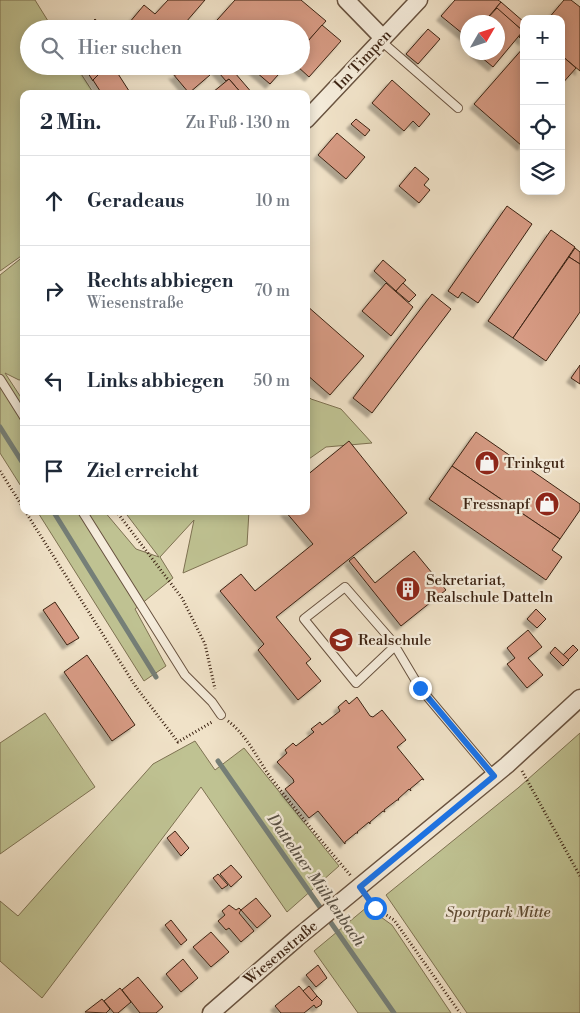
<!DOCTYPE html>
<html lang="de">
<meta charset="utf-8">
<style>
:root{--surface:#fff;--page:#f2f2f3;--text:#1f2937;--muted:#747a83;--line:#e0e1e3}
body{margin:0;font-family:"Libre Bodoni",serif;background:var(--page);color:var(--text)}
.controls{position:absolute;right:15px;top:15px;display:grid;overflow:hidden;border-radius:10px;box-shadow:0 2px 12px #0003}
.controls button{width:45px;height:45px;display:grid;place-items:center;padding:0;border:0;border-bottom:1px solid var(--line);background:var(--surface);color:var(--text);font:25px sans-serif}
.compass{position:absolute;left:460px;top:15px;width:45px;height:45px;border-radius:50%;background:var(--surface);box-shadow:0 2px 12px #0003;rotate:51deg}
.stop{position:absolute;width:15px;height:15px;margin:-11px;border:4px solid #1a73e8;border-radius:50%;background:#fff}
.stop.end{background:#1a73e8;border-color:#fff;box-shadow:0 1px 5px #0008}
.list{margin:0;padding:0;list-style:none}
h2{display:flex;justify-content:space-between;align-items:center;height:65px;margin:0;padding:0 20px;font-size:21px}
h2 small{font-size:16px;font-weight:400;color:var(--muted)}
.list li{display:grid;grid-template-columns:32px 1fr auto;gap:15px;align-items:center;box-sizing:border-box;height:90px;padding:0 20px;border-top:1px solid var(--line)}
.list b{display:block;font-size:19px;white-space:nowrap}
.list p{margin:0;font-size:16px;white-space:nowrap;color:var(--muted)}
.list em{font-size:16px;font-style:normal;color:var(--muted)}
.icon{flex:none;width:28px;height:28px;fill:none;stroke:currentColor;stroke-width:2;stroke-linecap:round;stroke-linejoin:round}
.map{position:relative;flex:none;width:580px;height:1013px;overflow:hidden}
.search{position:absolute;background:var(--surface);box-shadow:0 2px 12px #0003;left:20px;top:20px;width:290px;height:55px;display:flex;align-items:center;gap:12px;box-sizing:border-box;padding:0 18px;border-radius:28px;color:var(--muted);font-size:19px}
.panel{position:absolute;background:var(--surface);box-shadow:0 2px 12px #0003;left:20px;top:90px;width:290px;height:425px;border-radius:10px}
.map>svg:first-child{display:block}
.green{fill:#bfc292;stroke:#7e7252}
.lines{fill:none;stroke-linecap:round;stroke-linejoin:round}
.stream{stroke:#757f78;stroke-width:5}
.building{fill:#d79b84;stroke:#3c2313;filter:url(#shadow)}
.lane-casing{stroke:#695340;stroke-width:10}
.street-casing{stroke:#695340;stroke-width:19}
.path{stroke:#3c2313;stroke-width:3;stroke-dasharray:1 2.5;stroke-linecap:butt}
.lane{stroke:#f5ecdb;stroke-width:8}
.street{stroke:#f5ecdb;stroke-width:16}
.route{stroke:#1a73e8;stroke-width:6}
.labels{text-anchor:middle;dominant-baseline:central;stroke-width:4.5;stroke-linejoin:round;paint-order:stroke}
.street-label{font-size:15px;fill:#3c2313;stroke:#f5ecdb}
.poi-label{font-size:15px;fill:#3c2313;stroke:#f5ecdb;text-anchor:start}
.park-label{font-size:15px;font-style:italic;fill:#5d4b33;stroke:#f5ecdb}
.water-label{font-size:16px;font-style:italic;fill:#585146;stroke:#f5ecdb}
</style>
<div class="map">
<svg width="580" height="1013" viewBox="0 0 580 1013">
<defs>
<filter id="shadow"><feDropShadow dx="-4.5" dy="4.5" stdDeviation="1" flood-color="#0004"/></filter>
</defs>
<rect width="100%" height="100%" fill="#f0e2c8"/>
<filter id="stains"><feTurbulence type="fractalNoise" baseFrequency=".004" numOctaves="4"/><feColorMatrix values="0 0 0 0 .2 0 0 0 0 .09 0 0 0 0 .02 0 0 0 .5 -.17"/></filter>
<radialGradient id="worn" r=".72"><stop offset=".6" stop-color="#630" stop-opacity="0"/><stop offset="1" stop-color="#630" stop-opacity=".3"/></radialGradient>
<g class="green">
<path d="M0 0H35L53 29H29V66H76L94 94H24V254L0 271Z"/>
<path d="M24 256V379L19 380 5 373 24 402V491L0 453V275Z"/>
<path d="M306 394 311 399 341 409 372 443 326 447 306 461Z"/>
<path d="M37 511H104L136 549 159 557 124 511H249L247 545 183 573 194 520 160 557 173 578 135 609 166 666 144 681Z"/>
<path d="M45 713 95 787 0 854V743Z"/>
<path d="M580 733V1013H467L386 895 518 788Z"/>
<path d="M195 741 215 770 244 748 339 866 287 912 201 787 42 998 0 961V901L18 916 153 764Z"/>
<path d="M367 907 392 925 451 1013H358L314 951Z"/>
</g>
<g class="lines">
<g class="stream">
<path d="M0 427 24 465"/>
<path d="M53 511 156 677"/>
<path d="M218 761 394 1013"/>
</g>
</g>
<g class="building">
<path d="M168 0H205L186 22 192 26 189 29H124L144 5 155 14Z"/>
<path d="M235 0H301L326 21 301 49V29H209Z"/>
<path d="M455 0H498L501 2 484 22H468V38L441 16Z"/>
<path d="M564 0H571L580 7V71L561 55V19H548Z"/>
<path d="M501 2 524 22V41L519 37 523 31 496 8Z"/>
<path d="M497 8 523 31 493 67 475 52H498V22H484Z"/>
<path d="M95 19 106 29H86Z"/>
<path d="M75 22 83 29H69Z"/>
<path d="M322 25 341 41 309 77 297 66H301V49Z"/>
<path d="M428 29 440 39 418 64 406 54Z"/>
<path d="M524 47V143L522 146 474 104Z"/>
<path d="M561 55 576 68 561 85Z"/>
<path d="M90 66H107L93 81 86 70Z"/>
<path d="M107 66H113L131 94H102L93 80Z"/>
<path d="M182 66H202L210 75 189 93 173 74 176 75 184 68Z"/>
<path d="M213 66H229L253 94H242L229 79 226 81Z"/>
<path d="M249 66H286L270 84Z"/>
<path d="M229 79 242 94H215L213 92Z"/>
<path d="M392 80 430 114 419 127 413 121 404 131 372 103Z"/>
<path d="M356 119 370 130 365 136 351 124Z"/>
<path d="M337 133 365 157 346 179 318 155Z"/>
<path d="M415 167 429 179 424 185 430 190 419 203 399 186Z"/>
<path d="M507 206 532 224 478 303 462 292 458 298 448 291Z"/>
<path d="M551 230 575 247 513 338 488 321Z"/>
<path d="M575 248 580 252V264L569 257Z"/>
<path d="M569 257 580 264V312L546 361 513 338Z"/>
<path d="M383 260 406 280 396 291 374 271Z"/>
<path d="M386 283 413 307 391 336 362 311Z"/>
<path d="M403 283 416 295 409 302 396 291Z"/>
<path d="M432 294 451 309 372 413 353 398Z"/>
<path d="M306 305 364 356 330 395 306 374Z"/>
<path d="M580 365V384L571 378Z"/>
<path d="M476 432 580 504V510L560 539 452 466Z"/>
<path d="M349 441 407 513 276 617 311 659 306 663 321 681 298 700 258 650 264 644 220 591 241 574 255 591 313 544 285 511H306V476Z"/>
<path d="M452 466 560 539 552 550 562 557 546 580 429 499Z"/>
<path d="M414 551 446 590 401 626 349 561 354 557 375 583Z"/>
<path d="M55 602 79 638 67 645 43 610Z"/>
<path d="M536 609 546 619 537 628 527 619Z"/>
<path d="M528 630 542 647 528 658 543 675 527 688 507 664 515 658 507 648Z"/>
<path d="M573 645 578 650 568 660 563 655Z"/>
<path d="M555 647 569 660 563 666 550 653Z"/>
<path d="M87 655 135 725 112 741 64 672Z"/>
<path d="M357 697 370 716 373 717 382 710 406 740 397 747 424 780 422 779 410 789 411 791 409 789 398 799 399 800H397L384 810 385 812 383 811 370 822V824L369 822 357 832 358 833H356L345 842V844L318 811 309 818 285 789 294 782 293 779 277 762 287 753 285 750 293 743 296 746 314 732 311 729 320 722 322 725 340 711 338 707 346 700 349 704Z"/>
<path d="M175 831 189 848 181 856 167 838Z"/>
<path d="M231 865 242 877 231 887 220 874Z"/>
<path d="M218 874 228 885 222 889 213 878Z"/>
<path d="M256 898 271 916 257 928 241 910Z"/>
<path d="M229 905 236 910 239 908 241 910 239 913 254 931 241 942 229 928 226 930 218 921 225 915 222 911Z"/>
<path d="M171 920 187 940 181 945 165 925Z"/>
<path d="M211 932 229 952 211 967 193 947Z"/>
<path d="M183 959 198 978 181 992 166 974Z"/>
<path d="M318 965 327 978 316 987 306 975Z"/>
<path d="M138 977 163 1007 156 1013H140L122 990Z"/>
<path d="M299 986 312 1001 317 996 322 1001 321 1005 316 1008 314 1005 304 1013H281L275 1006Z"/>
<path d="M309 986 317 996 312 1001 303 991Z"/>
<path d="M120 988 131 1002 118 1013H114L104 1001Z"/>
<path d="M102 999 110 1009 106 1013 85 1012Z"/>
</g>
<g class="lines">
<defs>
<g id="lane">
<path d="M381 41 458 108"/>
<path d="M0 379 24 417"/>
<path d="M82 511 185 675 212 702 221 715"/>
<path d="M395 646 356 683 304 619 345 587 392 641 420 688 494 776"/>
</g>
<g id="street">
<path d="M346 0 383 38"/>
<path d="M306 120 419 0"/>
<path d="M211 1013 297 938 507 765 580 698"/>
</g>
</defs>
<use href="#lane" class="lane-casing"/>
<use href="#street" class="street-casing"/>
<g class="path">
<path d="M0 471 24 509"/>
<path d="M25 511 136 687 178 742 212 722"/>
<path d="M116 511 182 598 205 644 215 689"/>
<path d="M228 721C248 736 257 759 271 778 297 812 324 844 351 876"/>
<path d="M522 771 580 876"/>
<path d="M369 899 375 908 394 920 460 1013"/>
</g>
<use href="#lane" class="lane"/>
<use href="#street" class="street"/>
</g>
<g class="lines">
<path class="route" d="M375 908 360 887 494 776 420 688"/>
</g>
<defs>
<symbol id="shop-disc" viewBox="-11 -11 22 22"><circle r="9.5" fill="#8f2418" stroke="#f5ecdb"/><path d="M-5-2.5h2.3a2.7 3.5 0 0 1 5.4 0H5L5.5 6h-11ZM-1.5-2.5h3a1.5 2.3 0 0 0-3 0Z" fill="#fff"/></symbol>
<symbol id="building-disc" viewBox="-11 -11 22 22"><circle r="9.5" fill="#8f2418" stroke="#f5ecdb"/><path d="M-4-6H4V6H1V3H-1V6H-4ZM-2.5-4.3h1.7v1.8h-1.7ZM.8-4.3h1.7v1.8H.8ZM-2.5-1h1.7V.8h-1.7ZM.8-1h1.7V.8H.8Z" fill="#fff"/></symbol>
<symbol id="school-disc" viewBox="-11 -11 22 22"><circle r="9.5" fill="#8f2418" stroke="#f5ecdb"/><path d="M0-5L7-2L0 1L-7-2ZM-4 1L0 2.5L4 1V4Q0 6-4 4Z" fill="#fff"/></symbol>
</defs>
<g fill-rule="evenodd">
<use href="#shop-disc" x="473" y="449" width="28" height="28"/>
<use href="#shop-disc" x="533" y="490" width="28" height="28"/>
<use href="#building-disc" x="394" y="575" width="28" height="28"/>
<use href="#school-disc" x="327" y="626" width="28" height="28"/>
</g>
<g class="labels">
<g class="street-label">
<text transform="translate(363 60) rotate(-47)">Im Timpen</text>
<text transform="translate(281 953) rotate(-40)">Wiesenstraße</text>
</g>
<g class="poi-label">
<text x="504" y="463">Trinkgut</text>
<text x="530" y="504" text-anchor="end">Fressnapf</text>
<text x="426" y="580">Sekretariat,<tspan x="426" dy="17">Realschule Datteln</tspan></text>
<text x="358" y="640">Realschule</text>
</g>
<g class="park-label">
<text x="498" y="912">Sportpark Mitte</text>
</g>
<g class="water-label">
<text transform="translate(316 880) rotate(55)">Dattelner Mühlenbach</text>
</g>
</g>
<rect width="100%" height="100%" filter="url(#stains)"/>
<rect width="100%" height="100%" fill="url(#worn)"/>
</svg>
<div class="controls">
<button>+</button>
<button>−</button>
<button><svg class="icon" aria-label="locate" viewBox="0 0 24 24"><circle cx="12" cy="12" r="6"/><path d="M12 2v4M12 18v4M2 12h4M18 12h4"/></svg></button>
<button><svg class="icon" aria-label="layers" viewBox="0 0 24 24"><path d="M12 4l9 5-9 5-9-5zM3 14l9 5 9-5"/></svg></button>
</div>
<svg class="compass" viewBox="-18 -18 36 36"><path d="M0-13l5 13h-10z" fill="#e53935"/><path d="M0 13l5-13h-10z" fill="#747a83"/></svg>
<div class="stop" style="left:375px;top:908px"></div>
<div class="stop end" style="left:420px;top:688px"></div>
<div class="search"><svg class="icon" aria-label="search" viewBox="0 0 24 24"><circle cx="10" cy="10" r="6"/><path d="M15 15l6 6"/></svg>Hier suchen</div>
<section class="panel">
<h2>2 Min.<small>Zu Fuß · 130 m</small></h2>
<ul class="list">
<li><svg class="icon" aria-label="ahead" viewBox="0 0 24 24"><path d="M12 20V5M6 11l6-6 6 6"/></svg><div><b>Geradeaus</b></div><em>10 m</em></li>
<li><svg class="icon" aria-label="right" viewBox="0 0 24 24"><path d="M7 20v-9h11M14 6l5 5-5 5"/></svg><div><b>Rechts abbiegen</b><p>Wiesenstraße</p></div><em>70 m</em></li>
<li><svg class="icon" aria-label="left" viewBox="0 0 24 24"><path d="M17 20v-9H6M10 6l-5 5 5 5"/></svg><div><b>Links abbiegen</b></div><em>50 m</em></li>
<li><svg class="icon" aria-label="arrive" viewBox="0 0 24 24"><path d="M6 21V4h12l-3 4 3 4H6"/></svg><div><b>Ziel erreicht</b></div></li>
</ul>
</section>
</div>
